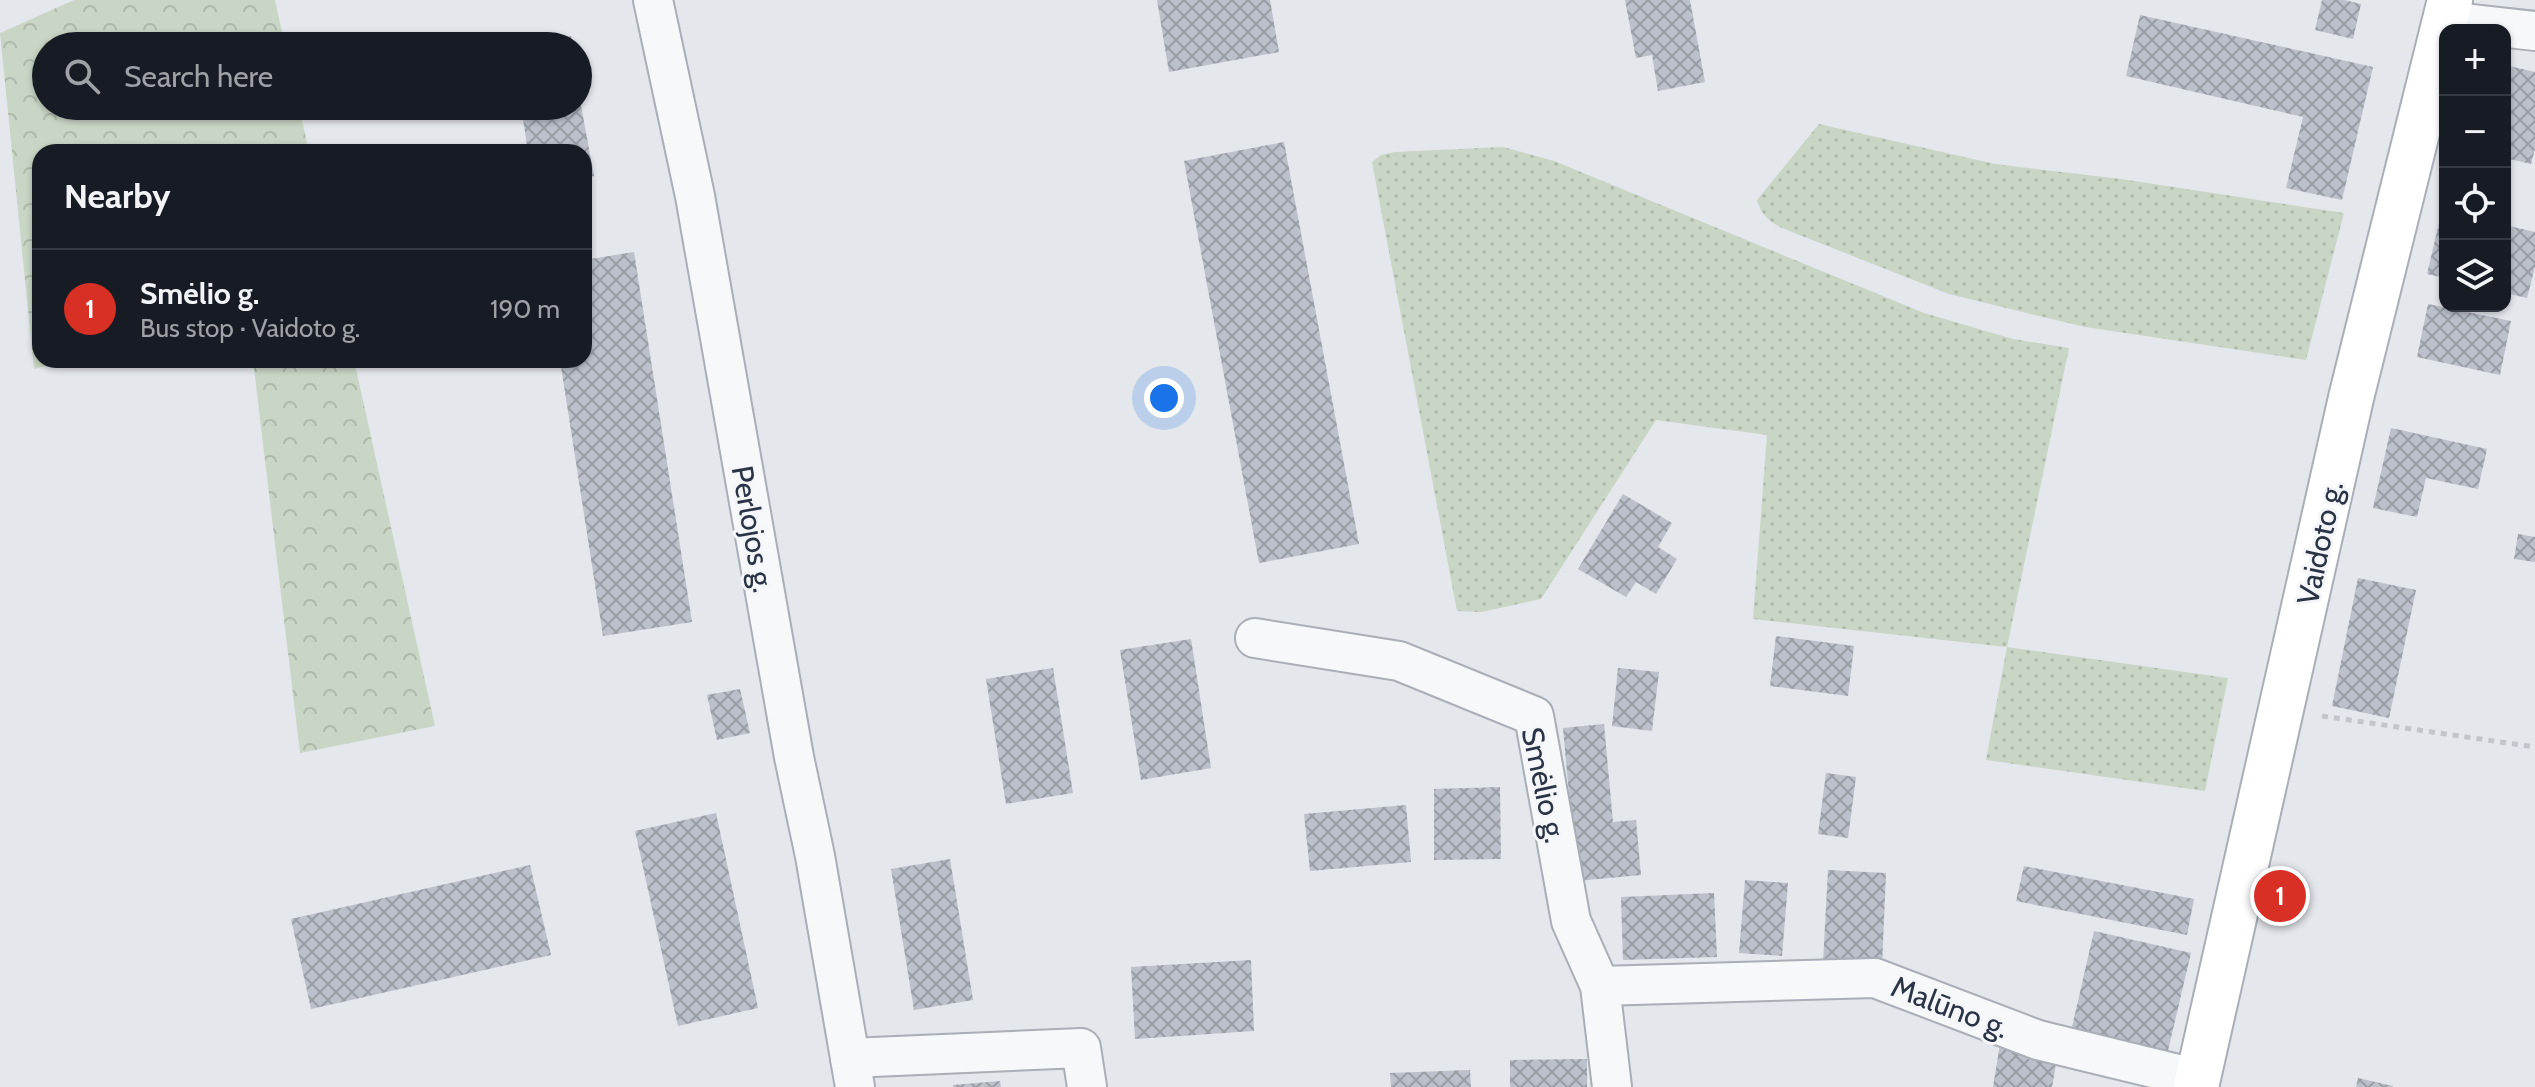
<!DOCTYPE html>
<meta charset="utf-8">
<style>
:root{--surface:#171b24;--page:#20242c;--text:#f1f3f6;--muted:#9ea1a6;--line:#363941;--accent:#d93025}
body{margin:0;font-family:Cabin,sans-serif;background:var(--page);color:var(--text)}
.controls{position:absolute;right:24px;top:24px;display:grid;overflow:hidden;border-radius:16px;box-shadow:0 2px 6px #0004}
.controls button{width:72px;height:72px;display:grid;place-items:center;padding:0;border:0;border-bottom:2px solid var(--line);background:var(--surface);color:var(--text);font:40px sans-serif}
.you{position:absolute;left:1164px;top:398px;width:28px;height:28px;margin:-20px;border:6px solid #fff;border-radius:50%;background:#1a73e8;box-shadow:0 0 0 12px #1a73e833}
.badge{display:grid;place-items:center;width:52px;height:52px;border-radius:50%;background:var(--accent);color:#fff;font-size:26px;font-weight:700}
.pin{position:absolute;translate:-50% -50%;border:4px solid #fff;box-shadow:0 2px 8px #0006}
.list{margin:0;padding:0;list-style:none}
h2{display:flex;justify-content:space-between;align-items:center;height:104px;margin:0;padding:0 32px;font-size:34px}
h2 small{font-size:26px;font-weight:400;color:var(--muted)}
.list li{display:grid;grid-template-columns:52px 1fr auto;gap:24px;align-items:center;box-sizing:border-box;height:120px;padding:0 32px;border-top:2px solid var(--line)}
.list b{display:block;font-size:30px;white-space:nowrap}
.list p{margin:0;font-size:26px;white-space:nowrap;color:var(--muted)}
.list em{font-size:26px;font-style:normal;color:var(--muted)}
.icon{flex:none;width:44px;height:44px;fill:none;stroke:currentColor;stroke-width:2;stroke-linecap:round;stroke-linejoin:round}
.map{position:relative;flex:none;width:2535px;height:1087px;overflow:hidden}
.search{position:absolute;background:var(--surface);box-shadow:0 2px 6px #0004;left:32px;top:32px;width:560px;height:88px;display:flex;align-items:center;gap:20px;box-sizing:border-box;padding:0 28px;border-radius:44px;color:var(--muted);font-size:30px}
.panel{position:absolute;background:var(--surface);box-shadow:0 2px 6px #0004;left:32px;top:144px;width:560px;height:224px;border-radius:24px}
.map>svg:first-child{display:block}
.grass{fill:url(#grass-dots)}
.forest{fill:url(#forest-crowns)}
.building{fill:url(#building-cross-hatch)}
.lines{fill:none;stroke-linecap:round;stroke-linejoin:round}
.street-casing{stroke:#a9aeb7;stroke-width:42}
.secondary-casing{stroke:#a9aeb7;stroke-width:48}
.path{stroke:#c2c5cb;stroke-width:5;stroke-dasharray:6 6;stroke-linecap:butt}
.street{stroke:#f7f8fa;stroke-width:38}
.secondary{stroke:#fff;stroke-width:44}
.labels{text-anchor:middle;dominant-baseline:central;stroke-width:6;stroke-linejoin:round;paint-order:stroke}
.street-label{font-size:30px;fill:#2b3445;stroke:#f4f6f9}
</style>
<div class="map">
<svg width="2535" height="1087" viewBox="0 0 2535 1087">
<defs>
<pattern id="grass-dots" width="8" height="8" patternUnits="userSpaceOnUse" patternTransform="scale(2)"><rect width="8" height="8" fill="#c9d6c5"/><path d="M2 2h.1M6 6h.1" fill="none" stroke="#adb8ab" stroke-width="1.8" stroke-linecap="round"/></pattern>
<pattern id="forest-crowns" width="20" height="18" patternUnits="userSpaceOnUse" patternTransform="scale(2)"><rect width="20" height="18" fill="#c9d6c5"/><path d="M2 6a3 3 0 1 1 6 0M12 15a3 3 0 1 1 6 0" fill="none" stroke="#adb8ab"/></pattern>
<pattern id="building-cross-hatch" width="8" height="8" patternUnits="userSpaceOnUse" patternTransform="scale(2)"><rect width="8" height="8" fill="#bbc0ca"/><path d="M0 0l8 8M0 8l8-8" fill="none" stroke="#989da6"/></pattern>
</defs>
<rect width="100%" height="100%" fill="#e4e7ec"/>
<g class="grass">
<path d="M1819 124 1995 164 2121 179 2344 213 2306 360 2085 327 1949 294 1782 228C1768 221 1761 214 1757 200Z"/>
<path d="M1503 147 1554 161 1924 313 2013 339 2069 348 2007 647 2228 678 2205 791 1986 760 2007 647 1753 619 1767 435 1656 420 1541 599 1482 612 1457 611 1372 162 1381 155 1395 152Z"/>
</g>
<g class="forest">
<path d="M74 0H275L285 46H46V106H299L309 152H40V360H71L34 369 0 33Z"/>
<path d="M253 360H354L435 726 300 753Z"/>
</g>
<g class="building">
<path d="M1157 0H1270L1279 52 1169 72Z"/>
<path d="M1625 0H1690L1705 82 1658 91 1652 55 1636 58Z"/>
<path d="M2322 0H2344L2361 4 2353 39 2315 30Z"/>
<path d="M2140 15 2373 67 2342 200 2286 188 2303 117 2126 76Z"/>
<path d="M571 36 573 46H518V44Z"/>
<path d="M2505 65 2535 72V149L2531 164 2505 158Z"/>
<path d="M578 89 594 176 584 178V152H528L521 106H578Z"/>
<path d="M1284 142 1359 544 1259 563 1184 161Z"/>
<path d="M2442 210H2445V278L2427 274Z"/>
<path d="M2505 225 2535 232V267L2527 298 2505 293Z"/>
<path d="M634 252 692 622 603 636 560 360H584V260Z"/>
<path d="M2428 304 2511 321 2500 375 2417 357Z"/>
<path d="M2391 428 2487 449 2478 489 2426 478 2417 517 2373 508Z"/>
<path d="M1623 494 1672 523 1658 547 1677 559 1656 594 1636 582 1626 597 1578 569Z"/>
<path d="M2518 534 2535 537V562L2514 559Z"/>
<path d="M2358 578 2416 590 2389 718 2332 706Z"/>
<path d="M1776 636 1854 646 1848 696 1770 686Z"/>
<path d="M1191 639 1211 768 1141 780 1120 650Z"/>
<path d="M1053 668 1073 793 1006 804 986 679Z"/>
<path d="M1618 668 1659 672 1652 731 1612 726Z"/>
<path d="M740 689 750 733 717 740 707 695Z"/>
<path d="M1604 724 1613 822 1636 820 1641 875 1577 881 1563 728Z"/>
<path d="M1826 773 1856 777 1848 838 1818 834Z"/>
<path d="M1500 787 1501 859 1434 860V789Z"/>
<path d="M1406 805 1411 862 1310 871 1304 814Z"/>
<path d="M716 813 758 1008 678 1026 635 831Z"/>
<path d="M950 859 973 1000 914 1010 891 869Z"/>
<path d="M530 865 551 955 311 1009 291 919Z"/>
<path d="M2024 866 2194 899 2187 935 2016 901Z"/>
<path d="M1828 870 1886 873 1882 966 1823 963Z"/>
<path d="M1745 880 1788 883 1782 956 1739 953Z"/>
<path d="M1714 893 1717 957 1623 960 1621 897Z"/>
<path d="M2094 931 2191 953 2166 1059 2070 1036Z"/>
<path d="M1251 960 1254 1031 1135 1039 1131 967Z"/>
<path d="M2000 1044 2058 1054 2052 1087H1993Z"/>
<path d="M1587 1059V1087H1510V1060Z"/>
<path d="M1470 1070 1471 1087H1391L1390 1073Z"/>
<path d="M2358 1078 2393 1086V1087H2356Z"/>
<path d="M1000 1081 1001 1087H953V1085Z"/>
</g>
<g class="lines">
<defs>
<g id="street">
<path d="M653 0 695 196 794 757 815 856 855 1087"/>
<path d="M2445 21 2535 31"/>
<path d="M1255 638 1399 661 1534 716 1571 921 1600 986 1612 1087"/>
<path d="M1600 986 1875 978 2038 1040 2198 1079"/>
<path d="M850 1058 1081 1048 1087 1087"/>
</g>
<path id="secondary" d="M2196 1087 2351 398 2450 0"/>
</defs>
<use href="#street" class="street-casing"/>
<use href="#secondary" class="secondary-casing"/>
<path class="path" d="M2322 716 2535 747"/>
<use href="#street" class="street"/>
<use href="#secondary" class="secondary"/>
</g>
<g class="labels">
<g class="street-label">
<text transform="translate(753 529) rotate(80)">Perlojos g.</text>
<text transform="translate(2320 543) rotate(-78)">Vaidoto g.</text>
<text transform="translate(1544 785) rotate(78)">Smėlio g.</text>
<text transform="translate(1950 1007) rotate(21)">Malūno g.</text>
</g>
</g>
</svg>
<div class="controls">
<button>+</button>
<button>−</button>
<button><svg class="icon" aria-label="locate" viewBox="0 0 24 24"><circle cx="12" cy="12" r="6"/><path d="M12 2v4M12 18v4M2 12h4M18 12h4"/></svg></button>
<button><svg class="icon" aria-label="layers" viewBox="0 0 24 24"><path d="M12 4l9 5-9 5-9-5zM3 14l9 5 9-5"/></svg></button>
</div>
<div class="you"></div>
<div class="pin badge" style="left:2280px;top:896px">1</div>
<div class="search"><svg class="icon" aria-label="search" viewBox="0 0 24 24"><circle cx="10" cy="10" r="6"/><path d="M15 15l6 6"/></svg>Search here</div>
<section class="panel">
<h2>Nearby<small></small></h2>
<ul class="list">
<li><span class="badge">1</span><div><b>Smėlio g.</b><p>Bus stop · Vaidoto g.</p></div><em>190 m</em></li>
</ul>
</section>
</div>
